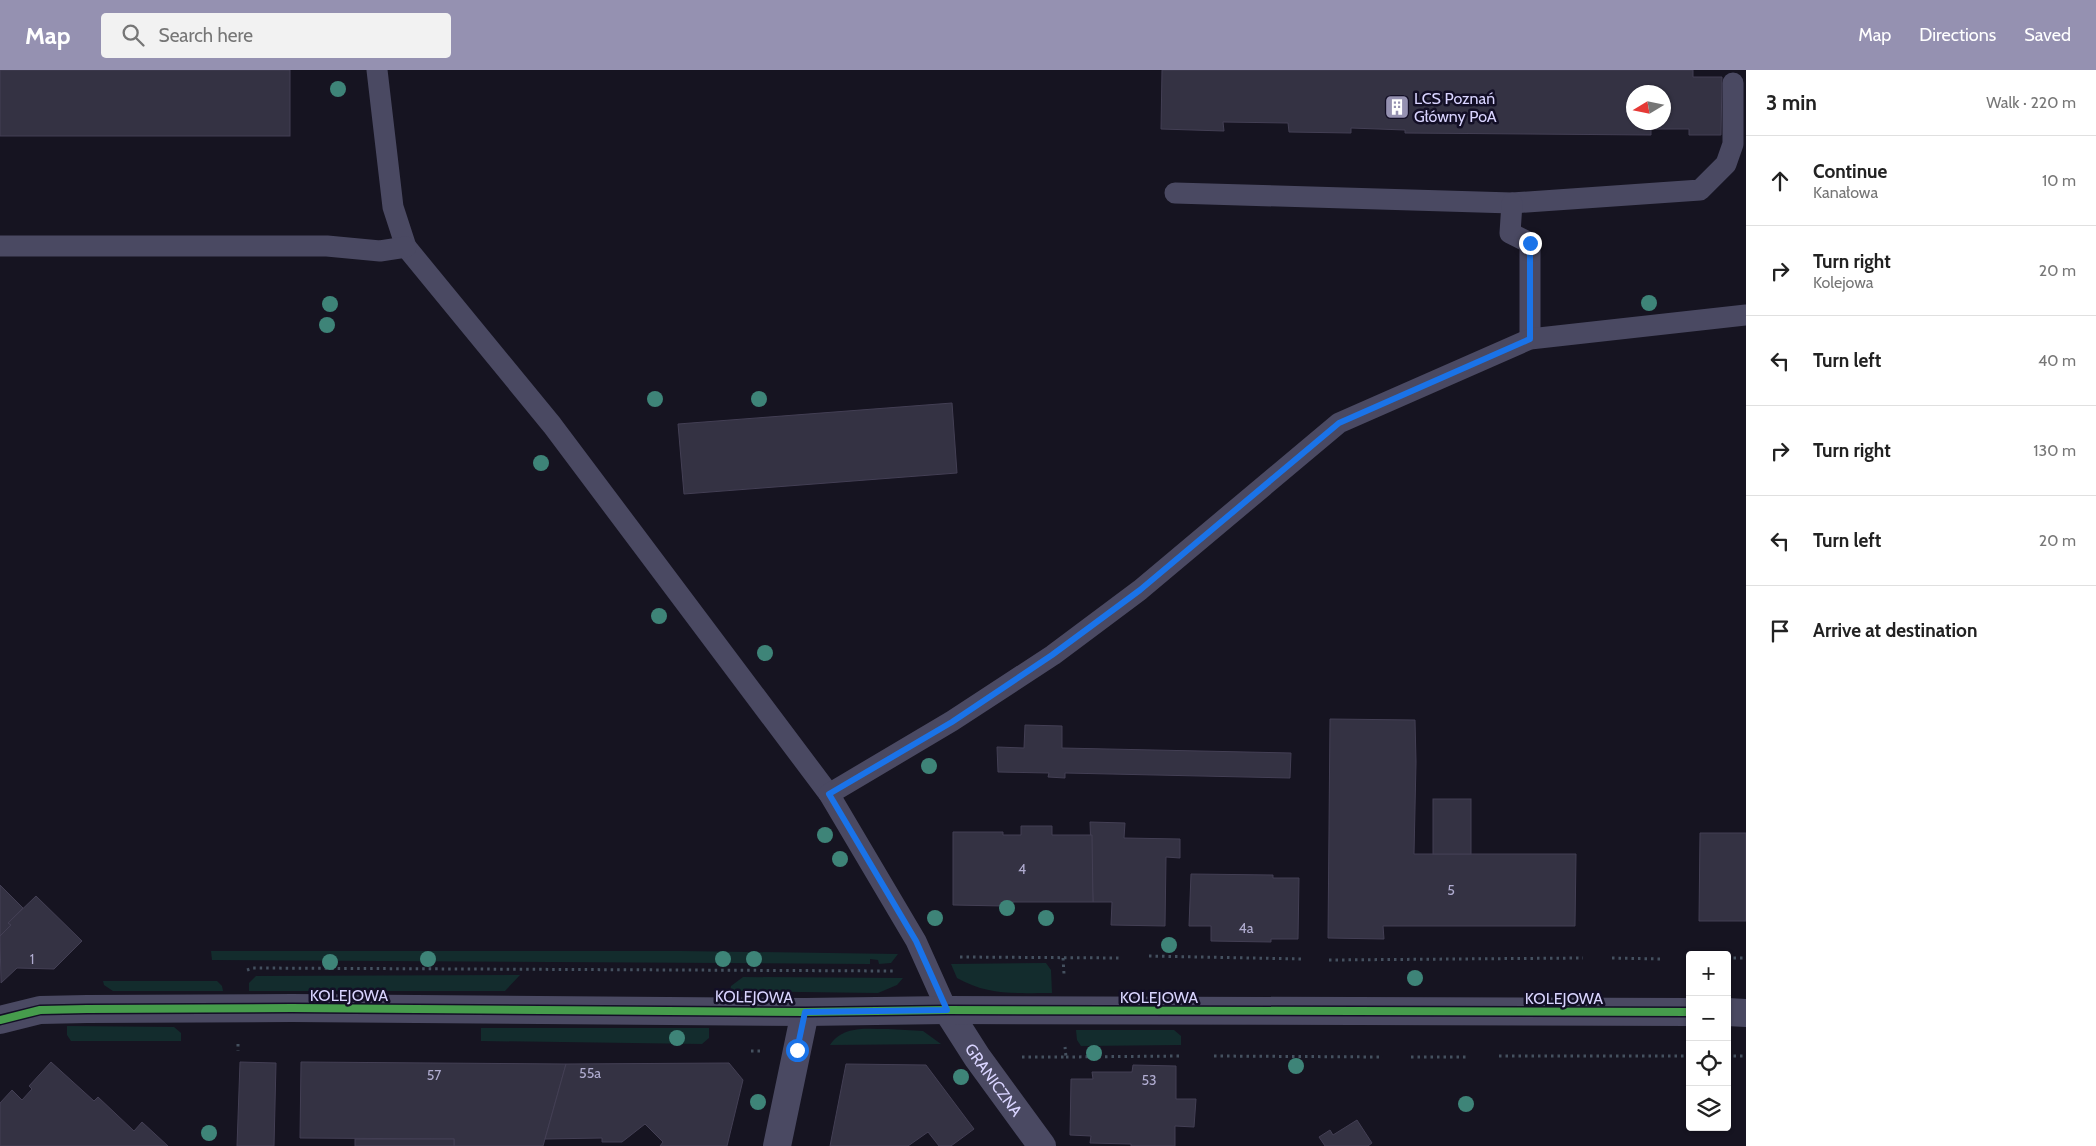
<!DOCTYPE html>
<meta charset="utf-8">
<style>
:root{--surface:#fff;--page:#f2f2f2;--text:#222;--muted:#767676;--line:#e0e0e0;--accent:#9591b1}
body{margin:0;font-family:Cabin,sans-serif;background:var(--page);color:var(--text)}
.controls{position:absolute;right:15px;bottom:15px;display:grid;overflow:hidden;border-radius:5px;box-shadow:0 1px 4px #0004}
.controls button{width:45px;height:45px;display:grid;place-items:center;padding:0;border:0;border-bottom:1px solid var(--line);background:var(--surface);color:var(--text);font:25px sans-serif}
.compass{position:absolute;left:1626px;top:15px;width:45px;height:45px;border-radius:50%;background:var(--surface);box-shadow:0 1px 4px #0004;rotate:260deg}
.stop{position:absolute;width:15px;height:15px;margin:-11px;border:4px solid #1a73e8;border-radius:50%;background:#fff}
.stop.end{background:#1a73e8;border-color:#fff;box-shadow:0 1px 5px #0008}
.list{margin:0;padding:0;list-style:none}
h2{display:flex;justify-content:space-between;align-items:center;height:65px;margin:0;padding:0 20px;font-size:21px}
h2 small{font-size:16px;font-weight:400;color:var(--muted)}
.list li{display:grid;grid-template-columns:32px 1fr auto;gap:15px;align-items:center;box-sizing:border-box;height:90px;padding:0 20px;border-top:1px solid var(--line)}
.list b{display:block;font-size:19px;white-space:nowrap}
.list p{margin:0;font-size:16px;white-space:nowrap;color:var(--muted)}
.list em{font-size:16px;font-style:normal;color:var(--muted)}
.icon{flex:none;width:28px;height:28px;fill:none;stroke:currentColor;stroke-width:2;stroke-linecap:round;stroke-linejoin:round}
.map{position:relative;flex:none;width:1746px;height:1076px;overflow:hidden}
header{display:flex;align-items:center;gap:30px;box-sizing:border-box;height:70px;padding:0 25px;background:var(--accent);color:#fff}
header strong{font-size:24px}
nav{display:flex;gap:28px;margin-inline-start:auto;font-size:18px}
.search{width:350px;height:45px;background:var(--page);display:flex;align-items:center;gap:12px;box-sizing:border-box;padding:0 18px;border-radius:5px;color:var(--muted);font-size:19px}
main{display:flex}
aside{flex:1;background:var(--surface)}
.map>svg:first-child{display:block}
.green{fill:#132c2d}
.building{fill:#343243;stroke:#433f54;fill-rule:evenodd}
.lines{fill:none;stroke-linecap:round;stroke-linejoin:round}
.path{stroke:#44505f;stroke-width:3;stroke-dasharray:2.5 4;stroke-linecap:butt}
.lane{stroke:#4a4962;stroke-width:21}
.street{stroke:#4a4962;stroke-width:28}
.cycleway-casing{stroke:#130f26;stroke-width:11}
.cycleway{stroke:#469c4c;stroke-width:8}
.tree{fill:#3e8478}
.route{stroke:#1a73e8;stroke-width:6}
.labels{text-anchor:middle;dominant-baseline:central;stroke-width:5;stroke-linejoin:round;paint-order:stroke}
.number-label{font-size:14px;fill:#b0acd0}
.poi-label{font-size:16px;fill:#d9d4ff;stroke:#130f26;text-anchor:start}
.street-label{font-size:16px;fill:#d9d4ff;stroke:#130f26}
</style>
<header>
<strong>Map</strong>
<div class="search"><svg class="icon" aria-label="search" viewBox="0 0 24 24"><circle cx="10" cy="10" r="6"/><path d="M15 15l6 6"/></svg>Search here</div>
<nav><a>Map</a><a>Directions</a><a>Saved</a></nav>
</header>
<main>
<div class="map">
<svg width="1746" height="1076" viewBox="0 0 1746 1076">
<rect width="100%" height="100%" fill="#161421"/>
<g class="green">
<path d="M211 881H682L898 884 891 893 879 894 878 890 870 889V894L212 890Z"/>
<path d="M1046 893 1051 900 1052 923C1016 923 989 926 957 908L951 894Z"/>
<path d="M520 905 505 921H249V913L256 906Z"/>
<path d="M743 907 903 908 897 915 878 923 730 921 731 916Z"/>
<path d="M103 911H217L222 916 223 921H113L104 915Z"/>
<path d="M67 956 174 957 181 963V971H71L67 965Z"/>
<path d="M481 958H709V968L702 974 481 971Z"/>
<path d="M888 959 923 961 941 974 830 975C843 955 867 959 888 959Z"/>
<path d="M1076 960H1174L1181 966V975L1081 976 1077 970Z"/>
</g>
<g class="building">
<rect x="0" y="0" width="290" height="66"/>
<path d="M1162 0H1693V7H1722L1721 65H1689V59H1651V65L1405 63V60L1351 58V63L1289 62 1288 53 1223 52 1224 61 1161 59ZM1634 22H1664V52H1634Z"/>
<path d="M952 333 957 403 684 424 678 354Z"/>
<path d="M1330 649 1415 650 1416 692 1414 784H1576L1575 856H1383L1384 869 1328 868Z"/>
<path d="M1025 655 1062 656V678L1291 683 1290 708 1065 703V708L1048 707 1049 703 998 702 997 677 1024 678Z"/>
<rect x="1433" y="729" width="38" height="55"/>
<path d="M1090 752 1125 753 1124 768 1180 769V788L1166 787 1165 856 1111 855 1112 832H1093Z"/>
<path d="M1021 756H1052V765H1092L1093 832H1003V836L953 835V762H1003V765H1021Z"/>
<path d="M1700 763H1746V851H1699Z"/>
<path d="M1191 804 1273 805V808H1299L1298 869H1271V872L1211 871V856H1189Z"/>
<path d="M0 815 23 838 8 853 11 855 0 866Z"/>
<path d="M36 826 82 871 54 899 17 898 1 913 0 866 11 855 8 853Z"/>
<path d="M51 992 94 1031 98 1027 134 1061 142 1052 168 1076H0V1033L12 1020 22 1030 32 1019 29 1016Z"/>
<path d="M240 992 276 993 274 1076H237Z"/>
<path d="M301 992 566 994 543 1076H454V1069L300 1068Z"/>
<path d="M729 993 743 1010 727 1076H660L663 1072 645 1054 622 1072H602V1068L545 1069 566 994Z"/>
<path d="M846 994 926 995 974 1059 951 1076H939L928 1062 908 1076H830Z"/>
<path d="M1133 995 1176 996V1029H1196L1194 1057 1175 1056V1076H1131V1074L1090 1073 1091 1066 1070 1065 1071 1009H1093L1092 1002H1132Z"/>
<path d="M1357 1050 1372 1073 1368 1076H1325L1319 1067 1330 1060 1333 1065Z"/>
<rect x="355" y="1069" width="99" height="7"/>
</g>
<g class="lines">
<g class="path">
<path d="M1149 886 1301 889"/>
<path d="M960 887 1119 888"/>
<path d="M1063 888 1064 904"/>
<path d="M1612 888 1663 889"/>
<path d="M1727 888H1746"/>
<path d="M1329 890 1583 888"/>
<path d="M247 900 253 898 893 901"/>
<path d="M238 974V981"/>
<path d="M751 981H761"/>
<path d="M1214 986 1383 987"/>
<path d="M1499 986H1690"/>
<path d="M1727 986H1746"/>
<path d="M1022 987H1066L1065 977"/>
<path d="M1066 987 1182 986"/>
<path d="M1411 987H1466"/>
</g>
<g class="lane">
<path d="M377 0 393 137 406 177 552 355 829 724 916 871 947 940"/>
<path d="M1175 123 1512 133 1700 120 1726 94 1733 74V13"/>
<path d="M1512 133 1510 163 1530 173V269"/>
<path d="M0 176H327L380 181 406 177"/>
<path d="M829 724 952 651 1053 585 1140 520 1339 353 1530 269 1746 245"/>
</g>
<g class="street">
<path id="s1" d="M947 940 977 987 1042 1076"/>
<path d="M1727 942 1746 943"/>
<path d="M0 950 40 940 87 939 292 938 805 942 947 940 1690 942"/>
<path d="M777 1076 805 942"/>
</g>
<defs>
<path id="cycleway" d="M0 950 40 940 87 939 292 938 805 942 947 940 1690 942"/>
</defs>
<use href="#cycleway" class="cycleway-casing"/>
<use href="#cycleway" class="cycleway"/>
</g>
<g class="tree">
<circle cx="338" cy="19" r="8"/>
<circle cx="1649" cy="233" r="8"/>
<circle cx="330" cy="234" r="8"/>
<circle cx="327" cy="255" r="8"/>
<circle cx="655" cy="329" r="8"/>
<circle cx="759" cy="329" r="8"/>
<circle cx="541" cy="393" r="8"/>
<circle cx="659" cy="546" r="8"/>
<circle cx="765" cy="583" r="8"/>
<circle cx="929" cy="696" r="8"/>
<circle cx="825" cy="765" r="8"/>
<circle cx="840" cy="789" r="8"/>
<circle cx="1007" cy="838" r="8"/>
<circle cx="935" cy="848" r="8"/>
<circle cx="1046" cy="848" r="8"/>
<circle cx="1169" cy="875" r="8"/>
<circle cx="428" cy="889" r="8"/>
<circle cx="723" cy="889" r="8"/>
<circle cx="754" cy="889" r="8"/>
<circle cx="330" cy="892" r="8"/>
<circle cx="1415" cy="908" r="8"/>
<circle cx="677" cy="968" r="8"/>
<circle cx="1094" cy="983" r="8"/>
<circle cx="1296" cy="996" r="8"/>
<circle cx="961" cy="1007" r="8"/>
<circle cx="758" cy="1032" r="8"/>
<circle cx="1466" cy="1034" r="8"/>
<circle cx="209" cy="1063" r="8"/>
</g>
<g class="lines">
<path class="route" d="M797 980 805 942 947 940 916 871 829 724 952 652 1052 585 1140 520 1339 353 1530 269V173"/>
</g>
<defs>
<symbol id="building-square" viewBox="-11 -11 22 22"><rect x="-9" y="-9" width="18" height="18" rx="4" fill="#9591b1" stroke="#130f26"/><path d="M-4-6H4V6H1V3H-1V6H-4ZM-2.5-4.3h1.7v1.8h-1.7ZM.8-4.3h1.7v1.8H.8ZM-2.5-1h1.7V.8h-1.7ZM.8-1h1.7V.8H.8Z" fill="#fff"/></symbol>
</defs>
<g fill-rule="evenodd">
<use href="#building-square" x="1383" y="23" width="28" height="28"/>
</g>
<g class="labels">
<g class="number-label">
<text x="1022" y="799">4</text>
<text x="1451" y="820">5</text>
<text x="1246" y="858">4a</text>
<text x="32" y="889">1</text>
<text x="590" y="1003">55a</text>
<text x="434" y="1005">57</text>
<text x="1149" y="1010">53</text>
</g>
<g class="poi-label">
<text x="1414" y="28">LCS Poznań<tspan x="1414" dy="18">Główny PoA</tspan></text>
</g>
<g class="street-label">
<text x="349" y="925">KOLEJOWA</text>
<text transform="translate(754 927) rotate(1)">KOLEJOWA</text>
<text x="1159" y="927">KOLEJOWA</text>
<text x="1564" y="928">KOLEJOWA</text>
<text stroke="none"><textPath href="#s1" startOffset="84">GRANICZNA</textPath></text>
</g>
</g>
</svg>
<div class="controls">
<button>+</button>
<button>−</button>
<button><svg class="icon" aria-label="locate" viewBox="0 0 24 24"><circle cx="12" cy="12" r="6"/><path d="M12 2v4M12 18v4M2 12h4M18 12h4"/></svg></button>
<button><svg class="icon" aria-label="layers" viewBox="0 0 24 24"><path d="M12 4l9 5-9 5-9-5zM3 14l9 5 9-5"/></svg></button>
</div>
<svg class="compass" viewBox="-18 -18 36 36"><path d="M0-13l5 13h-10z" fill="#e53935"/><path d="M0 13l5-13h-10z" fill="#767676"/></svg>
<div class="stop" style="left:797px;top:980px"></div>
<div class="stop end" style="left:1530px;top:173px"></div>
</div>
<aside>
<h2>3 min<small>Walk · 220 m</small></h2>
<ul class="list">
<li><svg class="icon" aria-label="ahead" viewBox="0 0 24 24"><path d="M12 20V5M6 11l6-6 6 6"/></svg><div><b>Continue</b><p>Kanałowa</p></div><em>10 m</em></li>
<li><svg class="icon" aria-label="right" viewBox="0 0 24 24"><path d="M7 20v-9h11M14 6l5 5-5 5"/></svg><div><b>Turn right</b><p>Kolejowa</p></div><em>20 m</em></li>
<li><svg class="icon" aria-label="left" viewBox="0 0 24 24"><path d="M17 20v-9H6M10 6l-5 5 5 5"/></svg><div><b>Turn left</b></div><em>40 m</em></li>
<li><svg class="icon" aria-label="right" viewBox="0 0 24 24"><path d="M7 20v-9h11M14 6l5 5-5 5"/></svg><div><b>Turn right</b></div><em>130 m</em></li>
<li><svg class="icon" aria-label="left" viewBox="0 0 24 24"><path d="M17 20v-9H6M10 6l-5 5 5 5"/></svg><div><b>Turn left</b></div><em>20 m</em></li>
<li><svg class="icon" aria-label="arrive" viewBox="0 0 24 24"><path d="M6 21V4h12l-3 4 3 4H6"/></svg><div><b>Arrive at destination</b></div></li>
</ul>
</aside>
</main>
